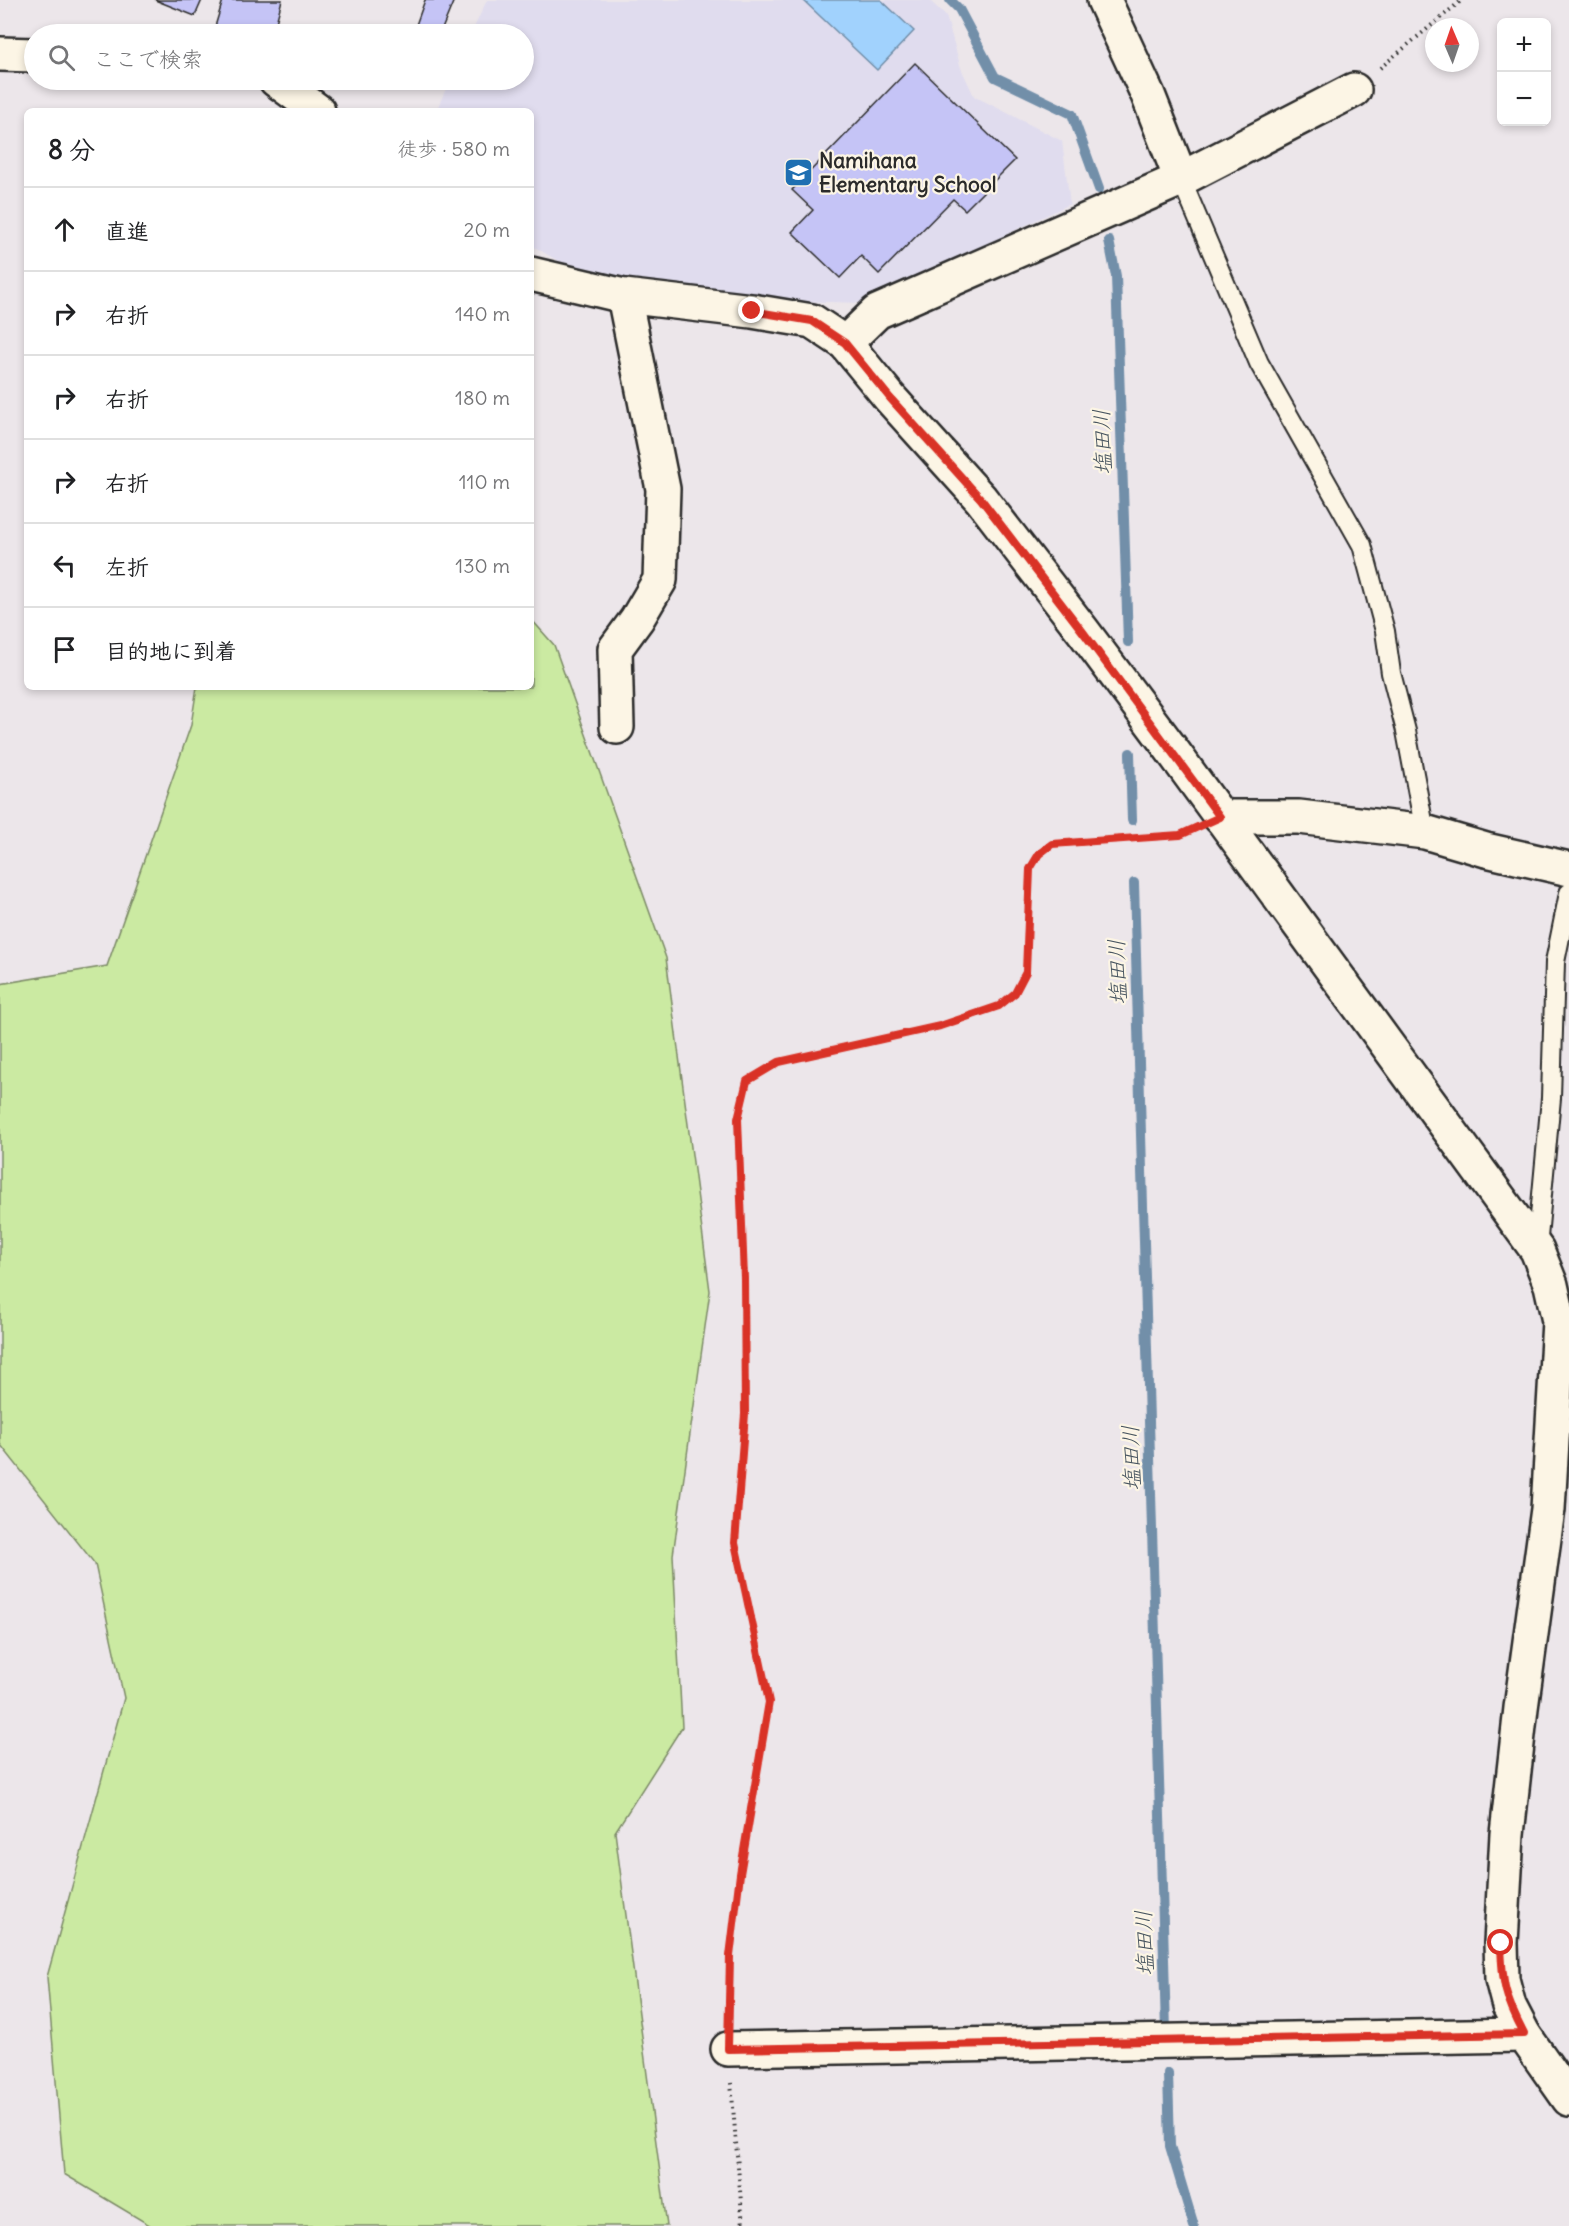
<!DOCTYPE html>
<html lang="ja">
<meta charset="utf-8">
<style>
:root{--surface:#fff;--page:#f6f6f6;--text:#202124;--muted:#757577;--line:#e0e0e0}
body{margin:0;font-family:Delius,"Klee One",sans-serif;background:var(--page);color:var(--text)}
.controls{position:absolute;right:18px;top:18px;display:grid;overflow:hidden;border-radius:9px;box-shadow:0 3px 9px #0003}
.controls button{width:54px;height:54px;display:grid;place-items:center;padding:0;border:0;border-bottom:2px solid var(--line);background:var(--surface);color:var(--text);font:30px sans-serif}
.compass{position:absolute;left:1425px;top:18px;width:54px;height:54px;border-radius:50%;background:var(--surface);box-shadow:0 3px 9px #0003;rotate:358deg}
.stop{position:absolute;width:18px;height:18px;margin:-14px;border:4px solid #d93025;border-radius:50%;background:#fff}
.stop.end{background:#d93025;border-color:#fff;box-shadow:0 2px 6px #0008}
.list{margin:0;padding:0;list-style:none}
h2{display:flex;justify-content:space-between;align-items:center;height:78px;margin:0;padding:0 24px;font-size:26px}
h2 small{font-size:20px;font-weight:400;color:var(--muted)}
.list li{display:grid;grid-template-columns:39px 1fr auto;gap:18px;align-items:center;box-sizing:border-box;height:84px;padding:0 24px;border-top:2px solid var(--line)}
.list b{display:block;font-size:22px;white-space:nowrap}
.list em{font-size:20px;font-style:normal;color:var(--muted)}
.icon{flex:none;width:33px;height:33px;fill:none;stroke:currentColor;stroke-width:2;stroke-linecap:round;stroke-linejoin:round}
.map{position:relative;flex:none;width:1569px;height:2226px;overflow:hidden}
.search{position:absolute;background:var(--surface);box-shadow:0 3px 9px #0003;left:24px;top:24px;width:510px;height:66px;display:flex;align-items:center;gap:15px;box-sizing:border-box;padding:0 21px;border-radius:33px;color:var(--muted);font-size:22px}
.panel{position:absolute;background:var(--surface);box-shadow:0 3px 9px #0003;left:24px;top:108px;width:510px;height:582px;border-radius:9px}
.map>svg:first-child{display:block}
.built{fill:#e0dcee}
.green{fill:#cbeaa2;stroke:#7b8a66;stroke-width:1.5}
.water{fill:#a1d2fd;stroke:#728fa9;stroke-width:1.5}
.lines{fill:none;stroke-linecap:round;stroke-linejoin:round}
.stream{stroke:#728fa9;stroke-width:10}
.building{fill:#c5c4f6;stroke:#2b2b2b;stroke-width:1.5}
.lane-casing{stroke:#2b2b2b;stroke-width:22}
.street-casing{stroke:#2b2b2b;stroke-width:38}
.path{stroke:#2b2b2b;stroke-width:4;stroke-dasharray:1.5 4.5;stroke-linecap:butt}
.lane{stroke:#fcf5e5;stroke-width:18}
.street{stroke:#fcf5e5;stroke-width:33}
.route{stroke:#d93025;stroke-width:8}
.labels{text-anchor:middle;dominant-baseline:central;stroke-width:4.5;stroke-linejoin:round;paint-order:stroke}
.poi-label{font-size:21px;font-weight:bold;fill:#2b2b2b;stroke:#fcf5e5;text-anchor:start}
.water-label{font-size:22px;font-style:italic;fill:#485560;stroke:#fcf5e5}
</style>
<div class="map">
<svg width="1569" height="2226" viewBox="0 0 1569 2226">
<rect width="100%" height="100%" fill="#ece6ea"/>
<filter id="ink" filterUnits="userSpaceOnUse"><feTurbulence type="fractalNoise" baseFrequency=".0167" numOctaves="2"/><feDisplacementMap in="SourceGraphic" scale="12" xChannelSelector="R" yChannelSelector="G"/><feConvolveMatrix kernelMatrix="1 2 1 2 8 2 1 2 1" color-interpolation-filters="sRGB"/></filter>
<g filter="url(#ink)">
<path class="built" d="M487 0H929L946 16 961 68 974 96 1062 141 1070 204 864 303 794 301 579 273 531 245V111H436L450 80H524V34H471Z"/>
<path class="green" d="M531 619 554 645 666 958 710 1291 673 1555 682 1727 615 1832 667 2226H151L64 2174 47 1977 124 1698 95 1564 0 1444V984L107 966 191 725 197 687H531Z"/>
<path class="water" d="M803 0H881L914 31 877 70Z"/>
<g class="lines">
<g class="stream">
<path d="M950 0 959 9 995 77 1072 114 1099 189"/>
<path d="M1109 241 1116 276 1128 642"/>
<path d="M1130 753 1132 820"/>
<path d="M1134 883 1166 2031"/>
<path d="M1168 2073 1170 2146 1194 2226"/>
</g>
</g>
<g class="building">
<path d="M155 0H202L195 16Z"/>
<path d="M223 0H282L273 34H231L214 30Z"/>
<path d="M425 0H454L440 34 416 25Z"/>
<path d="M915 63 1015 160 965 210 953 199 879 274 861 256 840 278 792 232 813 210 792 190Z"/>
</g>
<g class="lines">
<defs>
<g id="lane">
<path d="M1181 179 1259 363 1362 545 1385 631 1391 673 1406 731 1425 832"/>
<path d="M1537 1248 1551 1098 1555 962 1569 893"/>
</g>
<g id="street">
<path d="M1104 0 1148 95 1181 179"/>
<path d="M0 54 34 55"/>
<path d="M276 80 318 111"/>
<path d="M531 274 624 296 752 311 812 321 845 343 890 398 981 499 1083 631 1169 746 1537 1250 1551 1285 1559 1321 1548 1509 1521 1708 1507 1834 1501 1943 1502 1979 1509 2006 1524 2035 1569 2099"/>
<path d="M845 343 877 312 1181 179 1354 90"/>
<path d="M617 727 615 649 637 619 660 580 663 489 624 296"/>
<path d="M1220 817H1299L1425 832 1486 850 1569 869"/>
<path d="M728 2049 1524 2035"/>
</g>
</defs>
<use href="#lane" class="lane-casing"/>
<use href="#street" class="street-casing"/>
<g class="path">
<path d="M1380 68 1462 0"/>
<path d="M729 2013 730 1956 740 1874 769 1702 735 1543 745 1414 744 1279 738 1119 747 1081 779 1062 940 1026 999 1006 1015 994 1026 972 1030 869 1039 854 1052 844 1180 835 1187 832"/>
<path d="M731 2083 743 2226"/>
</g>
<use href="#lane" class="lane"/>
<use href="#street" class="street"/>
</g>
</g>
<g class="lines" filter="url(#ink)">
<path class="route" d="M752 311 812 321 845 343 890 398 981 499 1083 632 1220 817 1180 835 1052 844 1039 854 1030 869 1026 972 1015 993 999 1006 940 1026 779 1062 747 1081 738 1119 744 1279 745 1414 735 1543 769 1702 740 1874 730 1956 728 2049 1524 2034C1505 1998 1502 1983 1501 1943"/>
</g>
<defs>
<symbol id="school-square" viewBox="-11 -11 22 22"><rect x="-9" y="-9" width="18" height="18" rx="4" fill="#1f6fb2" stroke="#fcf5e5"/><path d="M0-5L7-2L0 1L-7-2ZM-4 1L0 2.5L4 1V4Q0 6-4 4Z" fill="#fff"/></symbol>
</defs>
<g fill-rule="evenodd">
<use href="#school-square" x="782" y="156" width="33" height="33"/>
</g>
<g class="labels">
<g class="poi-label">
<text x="819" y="160">Namihana<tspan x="819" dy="24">Elementary School</tspan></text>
</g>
<g class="water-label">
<text transform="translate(1102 442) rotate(-92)">塩田川</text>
<text transform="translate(1117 972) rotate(-92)">塩田川</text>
<text transform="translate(1131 1458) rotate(-92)">塩田川</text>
<text transform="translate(1144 1943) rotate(-92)">塩田川</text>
</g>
</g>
</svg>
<div class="controls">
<button>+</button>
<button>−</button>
</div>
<svg class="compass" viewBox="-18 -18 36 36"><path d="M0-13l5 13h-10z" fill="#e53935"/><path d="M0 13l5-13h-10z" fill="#757577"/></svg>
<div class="stop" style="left:1501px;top:1943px"></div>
<div class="stop end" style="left:752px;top:311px"></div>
<div class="search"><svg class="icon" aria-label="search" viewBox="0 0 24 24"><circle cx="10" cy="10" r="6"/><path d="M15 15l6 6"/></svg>ここで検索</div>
<section class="panel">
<h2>8 分<small>徒歩 · 580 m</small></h2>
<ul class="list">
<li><svg class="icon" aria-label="ahead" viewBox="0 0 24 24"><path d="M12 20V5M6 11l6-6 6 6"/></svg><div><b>直進</b></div><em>20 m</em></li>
<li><svg class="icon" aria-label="right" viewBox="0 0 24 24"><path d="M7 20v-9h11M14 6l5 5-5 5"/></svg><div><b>右折</b></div><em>140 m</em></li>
<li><svg class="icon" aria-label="right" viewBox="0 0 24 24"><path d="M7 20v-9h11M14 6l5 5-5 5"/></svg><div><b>右折</b></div><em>180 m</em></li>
<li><svg class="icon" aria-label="right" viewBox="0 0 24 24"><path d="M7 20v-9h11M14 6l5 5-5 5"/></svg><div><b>右折</b></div><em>110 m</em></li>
<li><svg class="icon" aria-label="left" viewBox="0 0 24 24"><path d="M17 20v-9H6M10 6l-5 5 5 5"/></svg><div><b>左折</b></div><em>130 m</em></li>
<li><svg class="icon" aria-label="arrive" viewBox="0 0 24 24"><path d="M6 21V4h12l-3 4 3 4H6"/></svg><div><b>目的地に到着</b></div></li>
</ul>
</section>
</div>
